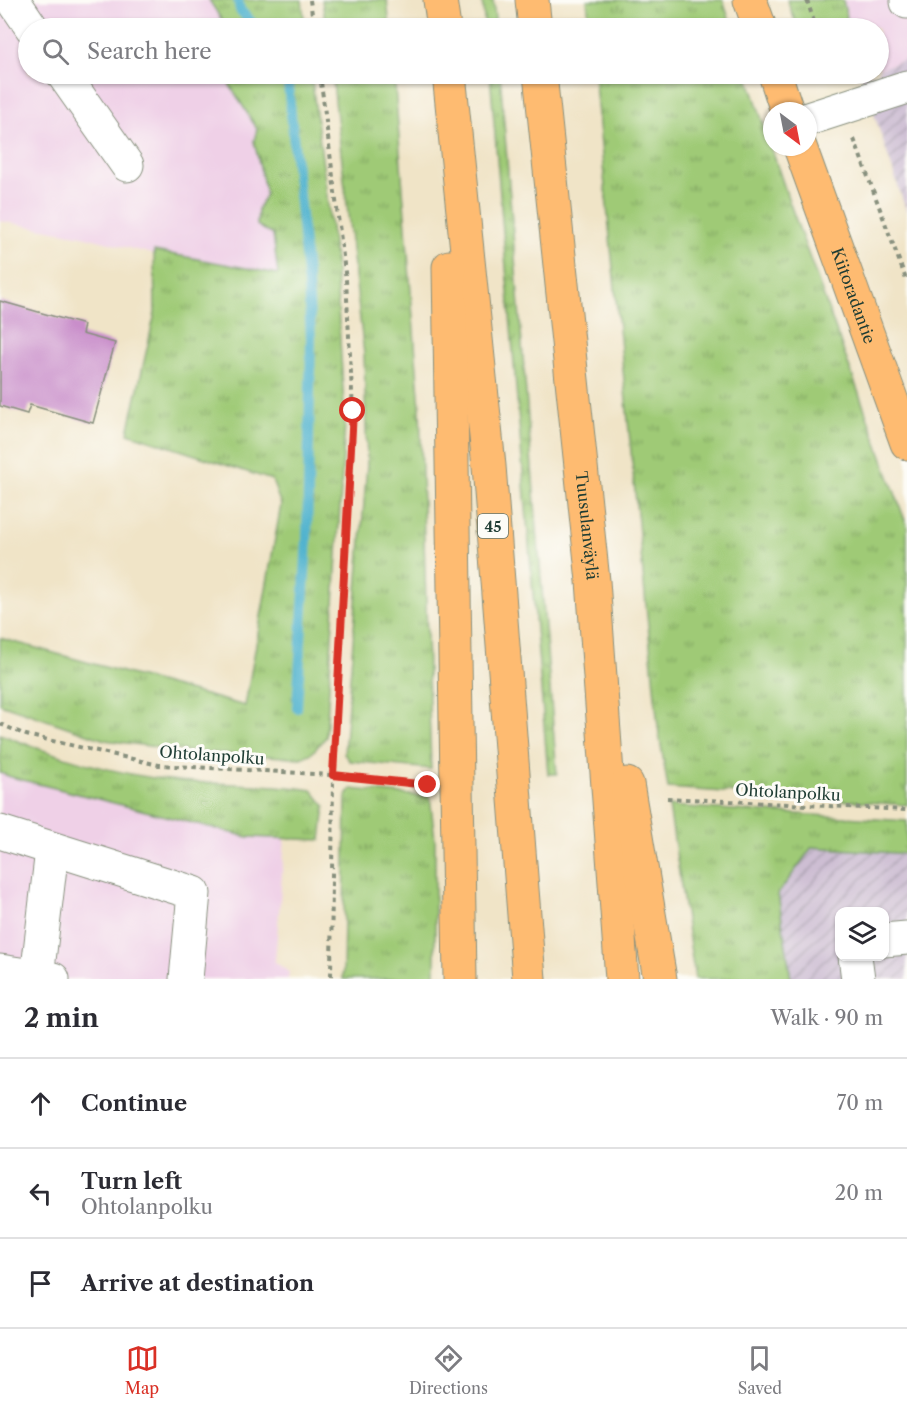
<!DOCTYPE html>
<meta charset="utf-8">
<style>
:root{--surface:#fff;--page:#f2f2f3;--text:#2b2b33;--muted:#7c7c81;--line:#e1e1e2;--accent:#d93025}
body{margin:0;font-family:"Libre Caslon Text",serif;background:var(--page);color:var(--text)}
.controls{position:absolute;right:18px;bottom:18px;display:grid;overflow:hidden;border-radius:12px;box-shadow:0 2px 4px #0004}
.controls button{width:54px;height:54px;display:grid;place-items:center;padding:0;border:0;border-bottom:2px solid var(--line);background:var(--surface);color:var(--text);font:30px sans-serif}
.compass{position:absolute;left:763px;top:102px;width:54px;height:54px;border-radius:50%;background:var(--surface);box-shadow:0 2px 4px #0004;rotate:148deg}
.stop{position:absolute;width:18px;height:18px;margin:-14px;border:4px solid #d93025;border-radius:50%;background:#fff}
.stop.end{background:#d93025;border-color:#fff;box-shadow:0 2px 6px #0008}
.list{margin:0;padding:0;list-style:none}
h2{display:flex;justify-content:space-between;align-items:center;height:78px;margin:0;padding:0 24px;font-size:26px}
h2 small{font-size:20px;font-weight:400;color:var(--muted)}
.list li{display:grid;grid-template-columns:39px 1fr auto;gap:18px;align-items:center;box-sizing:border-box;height:90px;padding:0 24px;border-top:2px solid var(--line)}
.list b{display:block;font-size:22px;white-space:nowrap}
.list p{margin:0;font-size:20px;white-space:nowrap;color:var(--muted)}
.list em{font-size:20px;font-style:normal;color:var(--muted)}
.icon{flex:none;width:33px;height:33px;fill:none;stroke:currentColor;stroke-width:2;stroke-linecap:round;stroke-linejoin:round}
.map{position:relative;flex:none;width:907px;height:979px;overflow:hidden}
.search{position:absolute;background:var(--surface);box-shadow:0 2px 4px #0004;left:18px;right:18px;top:18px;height:66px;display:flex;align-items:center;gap:15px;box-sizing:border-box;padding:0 21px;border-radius:33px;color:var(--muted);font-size:22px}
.sheet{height:348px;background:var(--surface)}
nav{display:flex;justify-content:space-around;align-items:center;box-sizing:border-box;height:84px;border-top:2px solid var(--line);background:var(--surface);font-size:16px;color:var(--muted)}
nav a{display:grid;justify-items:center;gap:3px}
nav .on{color:var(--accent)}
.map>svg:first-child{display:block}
.built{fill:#efd0e7}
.industrial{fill:url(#industrial-furrows);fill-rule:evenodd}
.grass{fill:url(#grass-tufts);stroke:#5f8455;stroke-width:1.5}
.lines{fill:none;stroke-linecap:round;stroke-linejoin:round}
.stream{stroke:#4fb2ce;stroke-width:10}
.building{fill:#c98eca}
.minor-casing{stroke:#88907e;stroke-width:35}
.major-casing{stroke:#88907e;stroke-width:35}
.highway-casing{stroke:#88907e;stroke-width:35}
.path{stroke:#88907e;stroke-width:4;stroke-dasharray:4.5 4.5;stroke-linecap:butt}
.minor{stroke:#fff;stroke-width:33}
.major{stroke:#febb71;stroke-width:33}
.highway{stroke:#febb71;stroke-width:33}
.route{stroke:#d93025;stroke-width:8}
.labels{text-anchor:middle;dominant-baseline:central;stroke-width:6;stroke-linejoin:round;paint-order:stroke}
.shield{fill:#fdfcf7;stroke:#62766e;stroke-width:1.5}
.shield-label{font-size:15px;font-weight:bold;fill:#1f3d34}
.street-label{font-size:16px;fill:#1f3d34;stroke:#fdfcf7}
</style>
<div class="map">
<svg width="907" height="979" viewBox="0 0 907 979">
<defs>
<pattern id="industrial-furrows" width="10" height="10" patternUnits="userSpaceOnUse" patternTransform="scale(1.5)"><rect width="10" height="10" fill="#cdbed3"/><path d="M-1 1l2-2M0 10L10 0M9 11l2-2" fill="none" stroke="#a69cac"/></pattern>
<pattern id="grass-tufts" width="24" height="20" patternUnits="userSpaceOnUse" patternTransform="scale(1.5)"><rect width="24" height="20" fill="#9fca76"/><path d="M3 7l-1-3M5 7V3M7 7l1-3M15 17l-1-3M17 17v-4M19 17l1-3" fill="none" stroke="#81a562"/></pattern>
</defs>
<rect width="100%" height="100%" fill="#fdfcf7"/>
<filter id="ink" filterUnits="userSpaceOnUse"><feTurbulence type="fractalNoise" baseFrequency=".0167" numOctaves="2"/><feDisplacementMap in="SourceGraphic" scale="12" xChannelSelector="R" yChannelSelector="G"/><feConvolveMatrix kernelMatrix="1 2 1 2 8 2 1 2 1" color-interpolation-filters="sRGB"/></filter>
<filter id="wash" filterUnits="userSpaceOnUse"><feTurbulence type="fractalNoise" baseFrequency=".008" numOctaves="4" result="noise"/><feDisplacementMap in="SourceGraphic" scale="24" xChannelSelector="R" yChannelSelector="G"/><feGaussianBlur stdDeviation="1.35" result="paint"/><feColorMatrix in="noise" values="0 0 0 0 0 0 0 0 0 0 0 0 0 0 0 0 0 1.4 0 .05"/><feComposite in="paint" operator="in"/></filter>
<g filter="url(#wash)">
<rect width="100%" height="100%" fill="#f0e4c7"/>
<g class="built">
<path d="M0 0H250L254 28H28V74H261L293 290 82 236 0 221Z"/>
<path d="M838 0H907V59L879 69 878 28H847Z"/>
<path d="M0 773 248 837 285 838 275 962 289 972 288 979H0Z"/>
</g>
<g class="industrial">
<path d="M907 59V213L861 75 878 74 879 69Z"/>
<path d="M812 847 907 854V979H791L778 894ZM840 912H884V956H840Z"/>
</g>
<g class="grass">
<path d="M209 0H302L305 28H227Z"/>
<path d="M322 0H387L390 28H326Z"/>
<path d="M482 0H493L496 28H485Z"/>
<path d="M587 0H723L732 28H590Z"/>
<path d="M787 0H843L849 28H798Z"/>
<path d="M223 74H311L335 258 345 422 326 737 312 753 301 758 185 751 105 740 0 704V638L245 706 281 505 272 480 128 433 155 313 154 251 278 274 273 235 257 225 258 209 266 194 254 141 257 129Z"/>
<path d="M332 74H394L420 408 431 769 350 761 344 754 367 465 364 354Z"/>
<path d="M490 74H500L557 774H548Z"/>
<path d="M594 74H747L789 201 907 526V805L668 788 658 727Z"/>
<path d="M0 734C54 756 121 776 178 781 223 785 267 783 312 790L325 806 321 840 248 837 11 777 0 773Z"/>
<path d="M351 789 430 797 435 839V979H343L346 798Z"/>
<path d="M669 806 907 821V854L812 847 778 894 791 979H695Z"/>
</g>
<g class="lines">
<g class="stream">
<path d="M238 0 240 10 257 28"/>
<path d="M287 74 308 285 311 339 307 540 297 708"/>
</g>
</g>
<g id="blocks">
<path class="building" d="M0 301 84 325 82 334 115 343 93 423 30 405 27 414 0 406Z"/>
</g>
</g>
<g filter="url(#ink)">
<use href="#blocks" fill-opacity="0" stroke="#88907e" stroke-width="1.5"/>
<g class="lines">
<defs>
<g id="minor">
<path d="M13 0 32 28"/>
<path d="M907 0V2"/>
<path d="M63 74 127 165"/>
<path d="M808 119 907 87"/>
<path d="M0 832 194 893 186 979"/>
<path d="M884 940 907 938"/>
<path d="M855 956 858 979"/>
<path d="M0 971 53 979"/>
<path d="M37 977 52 850"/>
</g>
<g id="major">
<path d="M750 0 760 28"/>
<path d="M775 74 787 111"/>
<path id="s1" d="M800 147 907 443"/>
</g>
<g id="highway">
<path d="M440 0 444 28"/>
<path d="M532 0 535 28"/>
<path d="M449 74 489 466 529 979"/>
<path id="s2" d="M540 74 593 581 622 979"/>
<path d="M449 267 460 979"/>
<path d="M627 784 660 979"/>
</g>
</defs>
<use href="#minor" class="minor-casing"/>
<use href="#major" class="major-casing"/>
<use href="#highway" class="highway-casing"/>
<g class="path">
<path d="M310 0 314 28"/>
<path d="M807 0 816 28"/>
<path d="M320 74 346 280 353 411 333 775 331 979"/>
<path d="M854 139 907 282"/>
<path d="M0 724 26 735 159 765 333 775 425 785"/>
<path d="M667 798 907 810"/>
</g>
<use href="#minor" class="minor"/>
<use href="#major" class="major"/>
<use href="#highway" class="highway"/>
</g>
</g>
<g class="lines" filter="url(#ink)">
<path class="route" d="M353 411 333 775 428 785"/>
</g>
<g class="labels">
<rect class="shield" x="478" y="514" width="30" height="24" rx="4.5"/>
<g class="shield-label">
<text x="493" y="526">45</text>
</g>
<g class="street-label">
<text stroke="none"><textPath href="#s1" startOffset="158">Kiitoradantie</textPath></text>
<text stroke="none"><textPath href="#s2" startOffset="454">Tuusulanväylä</textPath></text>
<text transform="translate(212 755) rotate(4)">Ohtolanpolku</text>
<text transform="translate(788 792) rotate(3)">Ohtolanpolku</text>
</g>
</g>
</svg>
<div class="controls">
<button><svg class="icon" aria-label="layers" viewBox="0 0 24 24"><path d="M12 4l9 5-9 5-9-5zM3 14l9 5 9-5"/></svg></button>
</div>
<svg class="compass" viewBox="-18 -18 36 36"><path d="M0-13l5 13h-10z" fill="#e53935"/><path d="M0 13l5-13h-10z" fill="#7c7c81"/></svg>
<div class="stop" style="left:353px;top:411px"></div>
<div class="stop end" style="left:428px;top:785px"></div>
<div class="search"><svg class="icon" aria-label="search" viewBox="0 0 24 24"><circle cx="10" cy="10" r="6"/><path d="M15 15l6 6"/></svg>Search here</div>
</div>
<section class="sheet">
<h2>2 min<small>Walk · 90 m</small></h2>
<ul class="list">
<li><svg class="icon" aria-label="ahead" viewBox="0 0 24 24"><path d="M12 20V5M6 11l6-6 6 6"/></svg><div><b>Continue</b></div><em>70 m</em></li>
<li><svg class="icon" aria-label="left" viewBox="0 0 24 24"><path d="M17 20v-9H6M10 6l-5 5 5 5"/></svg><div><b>Turn left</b><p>Ohtolanpolku</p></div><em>20 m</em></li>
<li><svg class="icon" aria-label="arrive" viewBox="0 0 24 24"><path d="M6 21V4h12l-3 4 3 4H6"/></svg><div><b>Arrive at destination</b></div></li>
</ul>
</section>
<nav>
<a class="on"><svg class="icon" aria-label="map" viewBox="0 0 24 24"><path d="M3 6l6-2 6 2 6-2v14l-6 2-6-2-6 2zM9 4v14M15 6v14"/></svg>Map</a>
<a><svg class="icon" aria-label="directions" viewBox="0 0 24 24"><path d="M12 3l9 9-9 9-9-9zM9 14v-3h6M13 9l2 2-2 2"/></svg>Directions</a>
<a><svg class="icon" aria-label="saved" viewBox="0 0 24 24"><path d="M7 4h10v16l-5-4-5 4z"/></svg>Saved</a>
</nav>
